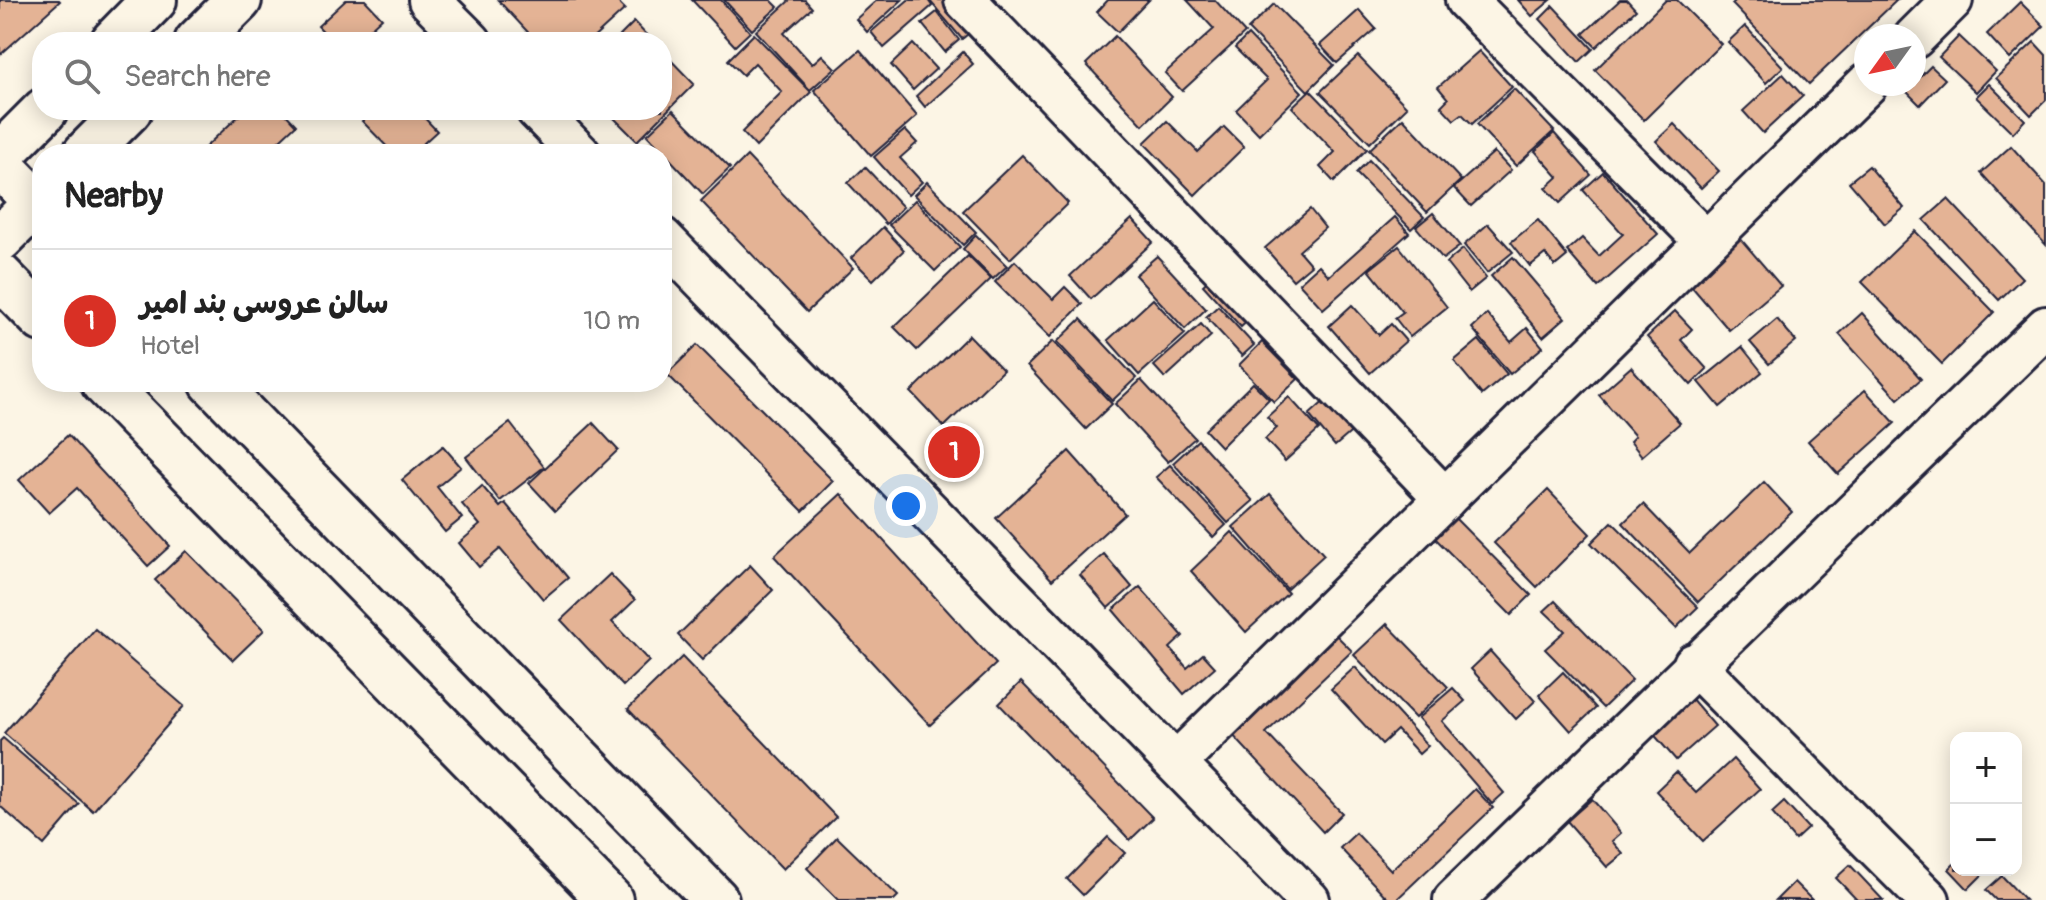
<!DOCTYPE html>
<meta charset="utf-8">
<style>
:root{--surface:#fff;--page:#f6f6f6;--text:#222;--muted:#767676;--line:#e0e0e0;--accent:#d93025}
body{margin:0;font-family:Pangolin,"Playpen Sans Arabic",sans-serif;background:var(--page);color:var(--text)}
.controls{position:absolute;right:24px;bottom:24px;display:grid;overflow:hidden;border-radius:16px;box-shadow:0 4px 20px #0003}
.controls button{width:72px;height:72px;display:grid;place-items:center;padding:0;border:0;border-bottom:2px solid var(--line);background:var(--surface);color:var(--text);font:40px sans-serif}
.compass{position:absolute;left:1854px;top:24px;width:72px;height:72px;border-radius:50%;background:var(--surface);box-shadow:0 4px 20px #0003;rotate:237deg}
.you{position:absolute;left:906px;top:506px;width:28px;height:28px;margin:-20px;border:6px solid #fff;border-radius:50%;background:#1a73e8;box-shadow:0 0 0 12px #1a73e833}
.badge{display:grid;place-items:center;width:52px;height:52px;border-radius:50%;background:var(--accent);color:#fff;font-size:26px;font-weight:700}
.pin{position:absolute;translate:-50% -50%;border:4px solid #fff;box-shadow:0 2px 8px #0006}
.list{margin:0;padding:0;list-style:none}
h2{display:flex;justify-content:space-between;align-items:center;height:104px;margin:0;padding:0 32px;font-size:34px}
h2 small{font-size:26px;font-weight:400;color:var(--muted)}
.list li{display:grid;grid-template-columns:52px 1fr auto;gap:24px;align-items:center;box-sizing:border-box;height:144px;padding:0 32px;border-top:2px solid var(--line)}
.list b{display:block;font-size:30px;white-space:nowrap}
.list p{margin:0;font-size:26px;white-space:nowrap;color:var(--muted)}
.list em{font-size:26px;font-style:normal;color:var(--muted)}
.icon{flex:none;width:44px;height:44px;fill:none;stroke:currentColor;stroke-width:2;stroke-linecap:round;stroke-linejoin:round}
.map{position:relative;flex:none;width:2046px;height:900px;overflow:hidden}
.search{position:absolute;background:var(--surface);box-shadow:0 4px 20px #0003;left:32px;top:32px;width:640px;height:88px;display:flex;align-items:center;gap:20px;box-sizing:border-box;padding:0 28px;border-radius:32px;color:var(--muted);font-size:30px}
.panel{position:absolute;background:var(--surface);box-shadow:0 4px 20px #0003;left:32px;top:144px;width:640px;height:248px;border-radius:32px}
.map>svg:first-child{display:block}
.building{fill:#e4b395;stroke:#22223b;stroke-width:2}
.lines{fill:none;stroke-linecap:round;stroke-linejoin:round}
.street-casing{stroke:#22223b;stroke-width:46}
.secondary-casing{stroke:#22223b;stroke-width:50}
.street{stroke:#fcf5e5;stroke-width:40}
.secondary{stroke:#fcf5e5;stroke-width:44}
</style>
<div class="map">
<svg width="2046" height="900" viewBox="0 0 2046 900">
<rect width="100%" height="100%" fill="#fcf5e5"/>
<filter id="ink" filterUnits="userSpaceOnUse"><feTurbulence type="fractalNoise" baseFrequency=".0125" numOctaves="2"/><feDisplacementMap in="SourceGraphic" scale="16" xChannelSelector="R" yChannelSelector="G"/><feConvolveMatrix kernelMatrix="1 2 1 2 8 2 1 2 1" color-interpolation-filters="sRGB"/></filter>
<g filter="url(#ink)">
<g class="building">
<path d="M0 0H59L60 1 0 55Z"/>
<path d="M346 0H365L382 18 356 42H333L318 26Z"/>
<path d="M498 0H616L625 9 589 42H537Z"/>
<path d="M692 0H721L750 32 735 46Z"/>
<path d="M724 0H771L778 7 752 30Z"/>
<path d="M790 0H805L812 8 784 33 812 64 822 55 835 68 810 90 756 31Z"/>
<path d="M877 0H902L867 32 856 19Z"/>
<path d="M908 0H928L932 6 884 48 871 32Z"/>
<path d="M929 0H952L975 28 962 39Z"/>
<path d="M1108 0H1149L1118 32 1097 12Z"/>
<path d="M1187 0H1215L1245 33 1182 91 1165 73 1214 29Z"/>
<path d="M1518 0H1551L1532 16Z"/>
<path d="M1620 0H1627L1636 10 1596 47 1583 34Z"/>
<path d="M1666 0H1677L1721 44 1644 120 1595 70Z"/>
<path d="M1736 0H1897L1809 84 1732 4Z"/>
<path d="M2020 2 2044 26 2010 59 1987 34Z"/>
<path d="M1274 4 1334 65 1308 91 1248 29Z"/>
<path d="M1553 6 1593 49 1579 62 1540 19Z"/>
<path d="M1359 10 1376 29 1337 63 1320 45Z"/>
<path d="M937 12 959 40 945 52 922 24Z"/>
<path d="M634 22 653 42H614Z"/>
<path d="M1745 26 1783 67 1766 83 1728 42Z"/>
<path d="M754 34 811 92 756 147 742 132 782 92 755 63 743 75 728 60Z"/>
<path d="M1248 35 1302 92 1259 134 1236 110 1267 80 1235 48Z"/>
<path d="M1115 36 1172 97 1143 125 1086 64Z"/>
<path d="M1959 36 1996 71 1976 92 1939 57Z"/>
<path d="M2034 42 2046 55V100L2031 115 1996 78Z"/>
<path d="M913 44 936 69 913 90 891 65Z"/>
<path d="M860 50 917 116 871 156 814 90Z"/>
<path d="M662 51 694 84 637 141 606 110H662Z"/>
<path d="M1479 51 1512 87 1472 124 1462 114 1454 120 1441 106 1448 99 1438 87Z"/>
<path d="M963 52 973 64 925 107 916 96Z"/>
<path d="M1358 56 1407 107 1370 143 1320 92Z"/>
<path d="M1931 66 1945 79 1920 105 1906 91Z"/>
<path d="M1783 74 1803 96 1763 133 1743 111Z"/>
<path d="M1989 84 2025 120 2013 133 1976 97Z"/>
<path d="M1514 89 1554 131 1516 166 1477 124Z"/>
<path d="M1310 90 1367 149 1334 182 1320 167 1335 152 1292 107Z"/>
<path d="M245 110H282L296 125 265 154H255L247 146 239 154H198Z"/>
<path d="M374 110H417L437 131 412 154H394L362 121Z"/>
<path d="M673 110 730 168 703 194 647 135Z"/>
<path d="M1403 118 1461 180 1427 212 1369 150Z"/>
<path d="M1167 121 1198 152 1224 127 1244 147 1195 195 1144 143Z"/>
<path d="M1674 124 1719 171 1701 188 1656 141Z"/>
<path d="M905 130 917 143 900 158 922 182 908 195 874 157Z"/>
<path d="M1554 133 1591 175 1560 203 1546 188 1558 177 1535 151Z"/>
<path d="M2011 146 2046 185V245L1981 173Z"/>
<path d="M1494 152 1511 170 1471 206 1454 188Z"/>
<path d="M1022 155 1068 203 1010 259 963 211Z"/>
<path d="M747 156 853 268 807 312 701 201Z"/>
<path d="M1369 160 1424 217 1411 229 1356 173Z"/>
<path d="M1869 166 1904 208 1885 224 1849 182Z"/>
<path d="M865 167 903 207 886 224 848 183Z"/>
<path d="M1603 172 1658 234 1598 287 1567 251 1582 238 1599 256 1623 234 1583 190Z"/>
<path d="M927 182 976 232 963 245 914 195Z"/>
<path d="M1948 199 2022 278 1999 300 1924 220Z"/>
<path d="M915 200 960 247 935 271 889 225Z"/>
<path d="M1310 209 1325 228 1299 251 1311 265 1293 280 1265 248Z"/>
<path d="M1433 213 1460 246 1443 259 1416 227Z"/>
<path d="M1395 217 1409 233 1323 309 1299 283 1319 265 1329 276Z"/>
<path d="M1132 219 1153 242 1091 299 1070 276Z"/>
<path d="M1538 220 1567 256 1555 266 1545 254 1530 266 1511 242Z"/>
<path d="M1488 224 1513 252 1487 273 1464 245Z"/>
<path d="M883 227 904 250 873 280 851 258Z"/>
<path d="M1915 231 1994 312 1942 364 1862 282Z"/>
<path d="M976 235 1007 266 993 279 963 249Z"/>
<path d="M1739 237 1781 286 1729 330 1687 281Z"/>
<path d="M1399 246 1447 307 1410 337 1395 318 1403 312 1369 270Z"/>
<path d="M1463 249 1486 278 1469 292 1446 263Z"/>
<path d="M968 256 991 279 917 350 894 327Z"/>
<path d="M1157 256 1206 309 1185 329 1135 275Z"/>
<path d="M1513 257 1565 318 1543 337 1491 276Z"/>
<path d="M1015 261 1053 299 1065 287 1082 304 1050 337 995 282Z"/>
<path d="M1216 273 1254 315 1241 327 1203 285Z"/>
<path d="M1153 299 1185 334 1139 375 1108 340Z"/>
<path d="M1352 305 1379 335 1391 324 1406 341 1370 373 1329 326Z"/>
<path d="M1218 306 1254 345 1242 356 1206 317Z"/>
<path d="M1675 311 1692 329 1681 340 1707 369 1691 385 1647 337Z"/>
<path d="M1862 313 1921 379 1898 399 1839 334Z"/>
<path d="M1487 314 1511 342 1527 328 1543 347 1510 374 1472 328Z"/>
<path d="M1081 319 1136 378 1112 401 1057 342Z"/>
<path d="M1777 319 1796 341 1769 364 1750 342Z"/>
<path d="M1201 324 1211 336 1165 378 1154 366Z"/>
<path d="M969 335 1003 370 944 427 911 392Z"/>
<path d="M1479 340 1507 374 1482 395 1454 361Z"/>
<path d="M1053 341 1112 404 1086 429 1027 366Z"/>
<path d="M1262 342 1298 379 1274 402 1239 365Z"/>
<path d="M697 345 833 481 803 511 667 374Z"/>
<path d="M1742 347 1762 372 1720 407 1699 382Z"/>
<path d="M1631 367 1680 423 1642 456 1630 441 1635 436 1599 395Z"/>
<path d="M1141 380 1195 438 1168 462 1115 404Z"/>
<path d="M1253 383 1269 399 1221 447 1205 430Z"/>
<path d="M1865 390 1895 423 1838 474 1808 441Z"/>
<path d="M1289 397 1319 430 1285 461 1265 439 1277 428 1267 417Z"/>
<path d="M1329 397 1356 428 1335 446 1309 415Z"/>
<path d="M510 423 544 467 500 501 466 457Z"/>
<path d="M593 423 618 450 555 511 529 483Z"/>
<path d="M68 435 170 546 148 566 77 488 49 513 19 480Z"/>
<path d="M1198 440 1253 501 1228 523 1173 463Z"/>
<path d="M443 446 461 467 437 487 462 518 445 532 402 480Z"/>
<path d="M1069 451 1125 514 1052 580 996 518Z"/>
<path d="M1170 465 1226 525 1213 537 1156 477Z"/>
<path d="M1764 482 1792 512 1698 602 1623 523 1643 504 1690 553Z"/>
<path d="M482 486 500 507 505 503 568 578 543 599 500 549 479 567 459 543 480 525 462 504Z"/>
<path d="M1548 490 1590 534 1537 587 1494 543Z"/>
<path d="M841 494 996 664 930 725 774 556Z"/>
<path d="M1270 494 1324 555 1287 589 1233 527Z"/>
<path d="M1449 512 1531 595 1511 615 1429 532Z"/>
<path d="M1612 522 1698 607 1676 628 1591 543Z"/>
<path d="M1232 532 1288 593 1246 632 1191 571Z"/>
<path d="M186 551 264 630 233 660 155 580Z"/>
<path d="M1104 554 1132 587 1108 608 1080 575Z"/>
<path d="M750 565 773 590 702 660 678 635Z"/>
<path d="M610 574 635 600 612 622 649 661 623 686 561 620Z"/>
<path d="M1140 587 1183 636 1170 648 1187 668 1203 654 1215 667 1184 694 1113 610Z"/>
<path d="M1555 601 1632 680 1603 708 1545 649 1565 631 1544 611Z"/>
<path d="M1387 624 1448 687 1415 718 1354 655Z"/>
<path d="M95 629 184 706 93 811 4 733Z"/>
<path d="M1334 633 1352 651 1266 733 1342 813 1323 832 1230 732Z"/>
<path d="M1490 651 1535 701 1516 719 1471 669Z"/>
<path d="M682 657 836 817 783 869 628 709Z"/>
<path d="M1355 667 1428 746 1419 754 1397 730 1382 744 1331 689Z"/>
<path d="M1563 672 1596 708 1571 731 1539 695Z"/>
<path d="M1021 682 1153 818 1130 840 999 704Z"/>
<path d="M1453 688 1465 701 1442 721 1504 793 1492 804 1418 718Z"/>
<path d="M1691 698 1715 726 1676 760 1651 731Z"/>
<path d="M3 738 79 804 44 845 0 806V741Z"/>
<path d="M1733 759 1760 789 1703 841 1656 791 1676 772 1696 793Z"/>
<path d="M1475 789 1493 808 1396 900H1389L1340 848 1356 833 1391 870Z"/>
<path d="M1592 799 1621 833 1612 841 1623 854 1607 867 1567 821Z"/>
<path d="M1784 802 1808 828 1795 840 1772 813Z"/>
<path d="M837 837 898 896 894 900H839L807 868Z"/>
<path d="M1108 837 1125 853 1083 895 1067 879Z"/>
<path d="M1956 862V870H1987L1968 889 1949 869Z"/>
<path d="M1850 865 1883 900H1857L1836 878Z"/>
<path d="M2002 876 2025 900H1996L1986 890Z"/>
<path d="M1794 882 1812 900H1776Z"/>
</g>
<g class="lines">
<defs>
<g id="street">
<path d="M429 0 471 42"/>
<path d="M965 0 1445 499"/>
<path d="M1466 0 1706 242"/>
<path d="M1914 38 1952 0"/>
<path d="M537 110 580 154"/>
<path d="M662 238 1309 900"/>
<path d="M1694 664 1929 900"/>
<path d="M1176 763 1867 84"/>
<path d="M1454 900 2046 327"/>
</g>
<g id="secondary">
<path d="M113 42 154 0"/>
<path d="M197 42 239 0"/>
<path d="M85 154 129 110"/>
<path d="M0 155 45 110"/>
<path d="M0 165 42 208"/>
<path d="M0 239 42 197"/>
<path d="M0 276 42 319"/>
<path d="M103 382 610 900"/>
<path d="M212 382 716 900"/>
</g>
</defs>
<use href="#street" class="street-casing"/>
<use href="#secondary" class="secondary-casing"/>
<use href="#street" class="street"/>
<use href="#secondary" class="secondary"/>
</g>
</g>
</svg>
<div class="controls">
<button>+</button>
<button>−</button>
</div>
<svg class="compass" viewBox="-18 -18 36 36"><path d="M0-13l5 13h-10z" fill="#e53935"/><path d="M0 13l5-13h-10z" fill="#767676"/></svg>
<div class="you"></div>
<div class="pin badge" style="left:954px;top:452px">1</div>
<div class="search"><svg class="icon" aria-label="search" viewBox="0 0 24 24"><circle cx="10" cy="10" r="6"/><path d="M15 15l6 6"/></svg>Search here</div>
<section class="panel">
<h2>Nearby<small></small></h2>
<ul class="list">
<li><span class="badge">1</span><div><b>سالن عروسی بند امیر</b><p>Hotel</p></div><em>10 m</em></li>
</ul>
</section>
</div>
